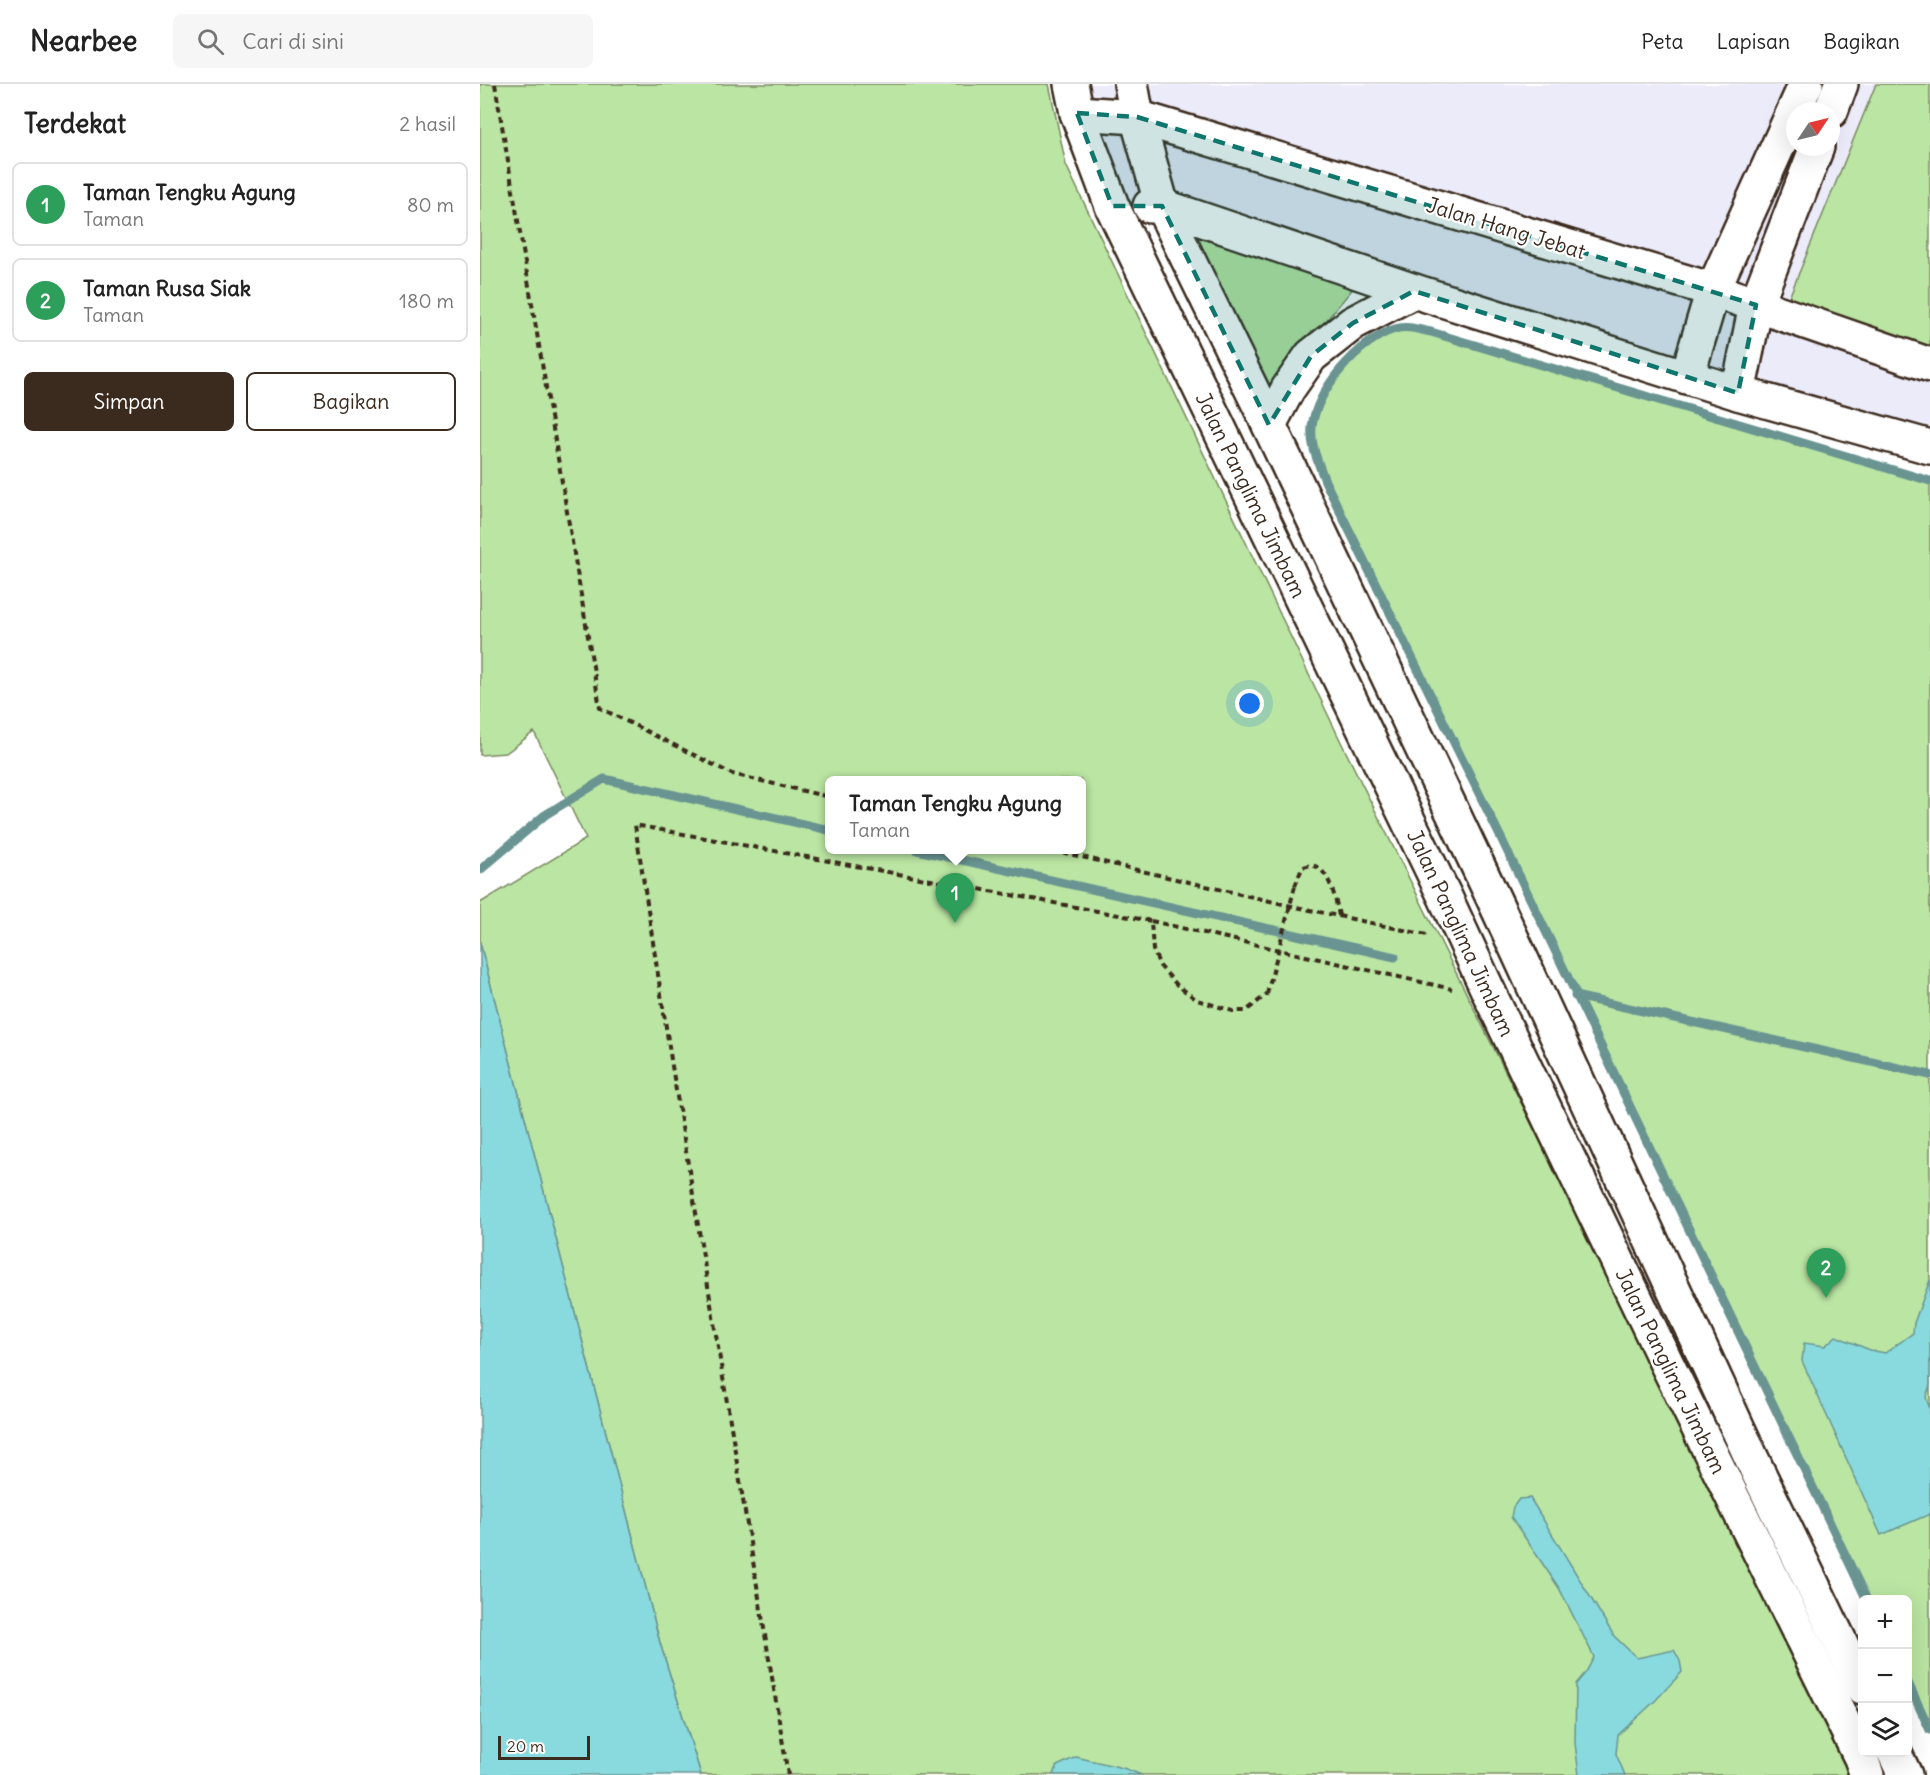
<!DOCTYPE html>
<html lang="id">
<meta charset="utf-8">
<style>
:root{--surface:#fff;--page:#f6f6f6;--text:#222;--muted:#767676;--line:#e0e0e0;--accent:#3b2a1e}
body{margin:0;font-family:Delius,sans-serif;background:var(--page);color:var(--text)}
.controls{position:absolute;right:18px;bottom:18px;display:grid;overflow:hidden;border-radius:9px;box-shadow:0 6px 24px #0002}
.controls button{width:54px;height:54px;display:grid;place-items:center;padding:0;border:0;border-bottom:2px solid var(--line);background:var(--surface);color:var(--text);font:30px sans-serif}
.compass{position:absolute;left:1306px;top:18px;width:54px;height:54px;border-radius:50%;background:var(--surface);box-shadow:0 6px 24px #0002;rotate:55deg}
.scale{position:absolute;left:18px;bottom:15px;width:92px;box-sizing:border-box;padding-left:6px;border:3px solid #3b2a1e;border-top:0;font-size:16px;line-height:21px;white-space:nowrap;color:#3b2a1e;-webkit-text-stroke:4px #fff;paint-order:stroke}
.you{position:absolute;left:770px;top:620px;width:21px;height:21px;margin:-15px;border:4px solid #fff;border-radius:50%;background:#1a73e8;box-shadow:0 0 0 9px #1a73e833}
.badge{display:grid;place-items:center;width:39px;height:39px;border-radius:50%;background:var(--accent);color:#fff;font-size:20px;font-weight:700}
.pin{position:absolute;translate:-50% -50px;filter:drop-shadow(0 2px 3px #0008)}
.pin::after{content:'';position:absolute;top:32px;width:21px;height:18px;background:inherit;clip-path:polygon(0 0,100% 0,50% 100%)}
.popup{position:absolute;left:345px;top:692px;width:261px;height:78px;box-sizing:border-box;display:grid;place-content:center;border-radius:9px;background:var(--surface);filter:drop-shadow(0 2px 4px #0005);font-size:20px;white-space:nowrap;color:var(--muted)}
.popup b{font-size:22px;color:var(--text)}
.popup::after{content:'';position:absolute;left:50%;top:100%;margin-left:-12px;border:12px solid transparent;border-top-color:var(--surface)}
.list{margin:0;padding:0;list-style:none}
h2{display:flex;justify-content:space-between;align-items:center;height:78px;margin:0;padding:0 24px;font-size:26px}
h2 small{font-size:20px;font-weight:400;color:var(--muted)}
.list li{display:grid;grid-template-columns:39px 1fr auto;gap:18px;align-items:center;box-sizing:border-box;height:84px;margin:0 12px 12px;padding:0 12px;border:2px solid var(--line);border-radius:9px}
.list b{display:block;font-size:22px;white-space:nowrap}
.list p{margin:0;font-size:20px;white-space:nowrap;color:var(--muted)}
.list em{font-size:20px;font-style:normal;color:var(--muted)}
.actions{display:flex;gap:12px;padding:18px 24px}
.actions a{flex:1;padding:14px 0;border:2px solid var(--accent);border-radius:9px;text-align:center;font-size:21px;color:var(--accent)}
.actions .main{background:var(--accent);color:#fff}
.icon{flex:none;width:33px;height:33px;fill:none;stroke:currentColor;stroke-width:2;stroke-linecap:round;stroke-linejoin:round}
.map{position:relative;flex:none;width:1450px;height:1691px;overflow:hidden}
header{display:flex;align-items:center;gap:36px;box-sizing:border-box;height:84px;padding:0 30px;background:var(--surface);border-bottom:2px solid var(--line)}
header strong{font-size:28px}
nav{display:flex;gap:33px;margin-inline-start:auto;font-size:21px}
.search{width:420px;height:54px;background:var(--page);display:flex;align-items:center;gap:15px;box-sizing:border-box;padding:0 21px;border-radius:9px;color:var(--muted);font-size:22px}
main{display:flex}
aside{flex:1;background:var(--surface)}
.map>svg:first-child{display:block}
.built{fill:#ecebfa;fill-rule:evenodd}
.green{fill:#bae5a2;stroke:#7a8860;stroke-width:1.5;fill-rule:evenodd}
.water{fill:#88dade;stroke:#699491;stroke-width:1.5}
.lines{fill:none;stroke-linecap:round;stroke-linejoin:round}
.stream{stroke:#699491;stroke-width:9}
.street-casing{stroke:#3b2a1e;stroke-width:38}
.secondary-casing{stroke:#3b2a1e;stroke-width:38}
.path{stroke:#3b2a1e;stroke-width:4;stroke-dasharray:6 4.5;stroke-linecap:butt}
.street{stroke:#fff;stroke-width:33}
.secondary{stroke:#fff;stroke-width:33}
.path-bridge{stroke:#3b2a1e;stroke-width:4;stroke-dasharray:6 4.5;stroke-linecap:butt}
.marked{fill:#0f766e;fill-opacity:0.2;stroke:#0f766e;stroke-width:4.5;stroke-dasharray:12 8;stroke-linejoin:round}
.labels{text-anchor:middle;dominant-baseline:central;stroke-width:4.5;stroke-linejoin:round;paint-order:stroke}
.street-label{font-size:21px;fill:#3b2a1e;stroke:#fff}
</style>
<header>
<strong>Nearbee</strong>
<div class="search"><svg class="icon" aria-label="search" viewBox="0 0 24 24"><circle cx="10" cy="10" r="6"/><path d="M15 15l6 6"/></svg>Cari di sini</div>
<nav><a>Peta</a><a>Lapisan</a><a>Bagikan</a></nav>
</header>
<main>
<aside>
<h2>Terdekat<small>2 hasil</small></h2>
<ul class="list">
<li><span class="badge" style="background:#2e9e5b">1</span><div><b>Taman Tengku Agung</b><p>Taman</p></div><em>80 m</em></li>
<li><span class="badge" style="background:#2e9e5b">2</span><div><b>Taman Rusa Siak</b><p>Taman</p></div><em>180 m</em></li>
</ul>
<div class="actions"><a class="main">Simpan</a><a>Bagikan</a></div>
</aside>
<div class="map">
<svg width="1450" height="1691" viewBox="0 0 1450 1691">
<rect width="100%" height="100%" fill="#fff"/>
<filter id="ink" filterUnits="userSpaceOnUse"><feTurbulence type="fractalNoise" baseFrequency=".0167" numOctaves="2"/><feDisplacementMap in="SourceGraphic" scale="12" xChannelSelector="R" yChannelSelector="G"/><feConvolveMatrix kernelMatrix="1 2 1 2 8 2 1 2 1" color-interpolation-filters="sRGB"/></filter>
<g filter="url(#ink)">
<path class="built" d="M591 0H1450V363L682 122H632ZM1315 27H1351V63H1315Z"/>
<g class="green">
<path d="M0 0H569L586 81 861 658 1281 1500 1370 1691H221L180 1559 0 859V819L106 755 54 648 26 669 0 671ZM349 696H601V766H349Z"/>
<path d="M1396 0H1450V268L1306 221Z"/>
<path d="M717 153 876 201 786 308 787 305Z"/>
<path d="M927 243 951 248 1450 397V1646L1428 1599V1516L1387 1515 1022 756 845 397C839 380 829 360 832 342 840 300 883 250 927 243Z"/>
</g>
<g class="water">
<path d="M0 859 180 1559 221 1691H0Z"/>
<path d="M1450 1196V1301L1446 1313 1450 1325V1430L1401 1451 1322 1277 1324 1259 1345 1262 1356 1252 1390 1266 1405 1269 1433 1249 1434 1239Z"/>
<path d="M1050 1414 1134 1552 1157 1574 1194 1566 1200 1577 1202 1588 1175 1617 1138 1651 1136 1670 1145 1691H1099L1095 1659 1096 1600 1106 1588 1114 1573 1079 1504 1031 1433 1033 1423 1039 1415Z"/>
<path d="M596 1673 643 1684 662 1691H574L577 1682Z"/>
</g>
<g class="lines">
<g class="stream">
<path d="M437 766 915 873"/>
<path d="M0 786 65 731 124 695 349 746"/>
<path d="M1095 912 1450 991"/>
<path d="M1387 1516 1022 756 845 397C839 380 830 362 832 343 836 306 879 256 915 245 927 241 940 246 951 248L1450 397"/>
<path d="M1428 1599 1450 1646"/>
</g>
<defs>
<g id="street">
<path d="M1351 27 1361 0"/>
<path d="M1207 293 1233 206 1326 0"/>
<path d="M1258 309 1276 221 1337 63"/>
</g>
<g id="secondary">
<path d="M591 0 597 29 632 122 965 813 1011 913 1186 1278 1381 1674 1387 1691"/>
<path d="M651 0 657 33 682 122 789 341 1016 820 1277 1386 1382 1603"/>
<path d="M597 29 657 33 1233 206 1450 281"/>
<path d="M670 122H682L934 207 1258 309 1450 363"/>
<path d="M789 341 808 305 831 272 873 239 934 207"/>
<path d="M1414 1668 1425 1691"/>
</g>
</defs>
<use href="#street" class="street-casing"/>
<use href="#secondary" class="secondary-casing"/>
<g class="path">
<path d="M15 0 120 624 252 690 349 713"/>
<path d="M572 766 807 821 947 851"/>
<path d="M815 802 822 784C846 770 856 815 859 832"/>
<path d="M671 837 972 905"/>
<path d="M308 1691 192 982 155 741 671 837 673 866 680 882 697 901 717 916 753 927H766L787 910"/>
</g>
<use href="#street" class="street"/>
<use href="#secondary" class="secondary"/>
<path class="path-bridge" d="M787 910 815 802"/>
</g>
</g>
<path class="marked" d="M597 29 657 33 1276 221 1258 309 934 207 873 239 831 272 789 341 682 122H632Z"/>
<g class="labels">
<g class="street-label">
<text transform="translate(1026 144) rotate(17)">Jalan Hang Jebat</text>
<text transform="translate(771 411) rotate(64)">Jalan Panglima Jimbam</text>
<text transform="translate(981 849) rotate(65)">Jalan Panglima Jimbam</text>
<text transform="translate(1191 1287) rotate(64)">Jalan Panglima Jimbam</text>
</g>
</g>
</svg>
<div class="controls">
<button>+</button>
<button>−</button>
<button><svg class="icon" aria-label="layers" viewBox="0 0 24 24"><path d="M12 4l9 5-9 5-9-5zM3 14l9 5 9-5"/></svg></button>
</div>
<svg class="compass" viewBox="-18 -18 36 36"><path d="M0-13l5 13h-10z" fill="#e53935"/><path d="M0 13l5-13h-10z" fill="#767676"/></svg>
<div class="scale">20 m</div>
<div class="you"></div>
<div class="pin badge" style="left:475px;top:839px;background:#2e9e5b">1</div>
<div class="popup"><b>Taman Tengku Agung</b>Taman</div>
<div class="pin badge" style="left:1346px;top:1214px;background:#2e9e5b">2</div>
</div>
</main>
